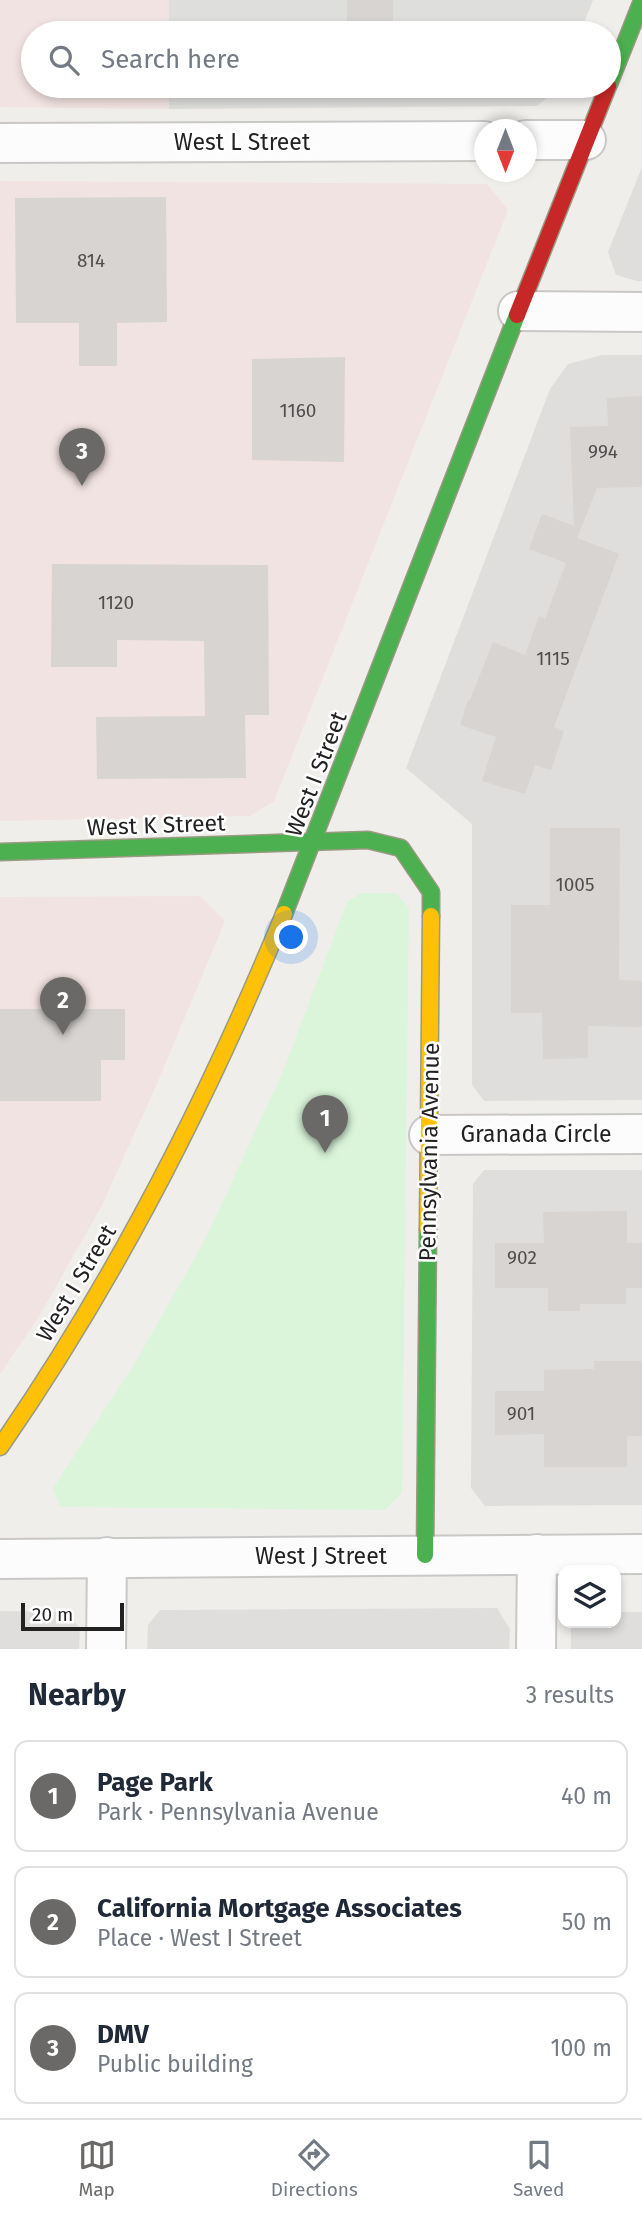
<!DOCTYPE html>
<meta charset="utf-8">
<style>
:root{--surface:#fff;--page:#f2f2f3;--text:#1f2937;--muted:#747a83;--line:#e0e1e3;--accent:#6a6968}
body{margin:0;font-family:"Fira Sans",sans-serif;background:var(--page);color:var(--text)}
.controls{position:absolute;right:21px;bottom:21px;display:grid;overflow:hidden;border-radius:14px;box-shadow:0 4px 10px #0003}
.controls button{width:63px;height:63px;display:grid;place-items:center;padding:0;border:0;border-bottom:2px solid var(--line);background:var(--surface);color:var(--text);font:35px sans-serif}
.compass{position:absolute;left:474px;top:119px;width:63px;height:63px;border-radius:50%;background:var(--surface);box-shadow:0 4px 10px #0003;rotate:180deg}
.scale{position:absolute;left:21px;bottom:18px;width:103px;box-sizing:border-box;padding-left:7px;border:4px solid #222;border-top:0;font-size:19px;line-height:24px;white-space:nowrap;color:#222;-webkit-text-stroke:5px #fff;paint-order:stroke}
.you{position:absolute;left:292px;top:938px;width:24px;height:24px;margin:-18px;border:5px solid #fff;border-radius:50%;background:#1a73e8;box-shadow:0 0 0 10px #1a73e833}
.badge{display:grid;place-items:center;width:46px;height:46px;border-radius:50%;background:var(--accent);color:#fff;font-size:23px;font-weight:700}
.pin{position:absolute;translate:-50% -58px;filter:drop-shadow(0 2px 4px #0008)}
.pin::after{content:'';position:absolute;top:37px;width:24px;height:21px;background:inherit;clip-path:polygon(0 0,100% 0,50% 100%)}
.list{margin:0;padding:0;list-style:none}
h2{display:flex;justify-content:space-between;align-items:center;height:91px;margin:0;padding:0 28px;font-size:30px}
h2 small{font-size:23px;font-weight:400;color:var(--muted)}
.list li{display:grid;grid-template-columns:46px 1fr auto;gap:21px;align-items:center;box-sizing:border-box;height:112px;margin:0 14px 14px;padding:0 14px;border:2px solid var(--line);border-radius:14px}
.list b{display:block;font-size:26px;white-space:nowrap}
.list p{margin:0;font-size:23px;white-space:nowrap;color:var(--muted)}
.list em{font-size:23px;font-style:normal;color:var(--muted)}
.icon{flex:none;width:38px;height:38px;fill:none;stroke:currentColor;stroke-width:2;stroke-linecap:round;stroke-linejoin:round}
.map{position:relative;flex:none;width:642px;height:1649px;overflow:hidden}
.search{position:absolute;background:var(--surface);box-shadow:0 4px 10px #0003;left:21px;right:21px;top:21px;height:77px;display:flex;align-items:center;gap:18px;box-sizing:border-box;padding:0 24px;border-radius:38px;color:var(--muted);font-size:26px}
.sheet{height:469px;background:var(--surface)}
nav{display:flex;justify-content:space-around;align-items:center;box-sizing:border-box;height:98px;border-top:2px solid var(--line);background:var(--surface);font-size:19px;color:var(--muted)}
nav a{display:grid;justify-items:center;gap:4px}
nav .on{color:var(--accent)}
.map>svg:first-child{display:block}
.residential{fill:#dfdedc}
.commercial{fill:#f1e3e1}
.religious{fill:#dededc}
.park{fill:#daf5da}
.building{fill:#d7d4d2}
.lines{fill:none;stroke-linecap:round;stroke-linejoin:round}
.street-casing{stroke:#c9c8c7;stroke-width:42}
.fast-casing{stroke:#999a82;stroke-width:19}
.slow-casing{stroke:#999a82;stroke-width:19}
.jam-casing{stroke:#999a82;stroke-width:19}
.street{stroke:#fdfcfc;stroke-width:38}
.fast{stroke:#4caf50;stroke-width:16}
.slow{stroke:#ffc107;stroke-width:16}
.jam{stroke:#c62828;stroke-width:16}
.labels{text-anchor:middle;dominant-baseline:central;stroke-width:5;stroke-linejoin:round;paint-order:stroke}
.number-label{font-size:19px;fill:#4f4e4e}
.street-label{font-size:23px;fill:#222;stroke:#fff}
</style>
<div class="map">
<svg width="642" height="1649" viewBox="0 0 642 1649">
<rect width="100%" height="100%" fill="#f0eeeb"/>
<g class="residential">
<path d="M642 167V281H637L616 275 608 252Z"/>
<path d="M602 355H642V1100L484 1101 472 1085V824L406 768 550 389 568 364Z"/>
<path d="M484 1170H642V1505L485 1506 471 1488 473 1184Z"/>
<path d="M497 1608 510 1629 509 1649H147L148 1625 160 1610Z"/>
<path d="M0 1611 65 1612 80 1628 79 1649H0Z"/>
<path d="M616 1612H642V1649H571V1628L575 1623H616Z"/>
</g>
<g class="commercial">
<path d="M0 0H169V33H33V86H169V109L0 107Z"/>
<path d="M0 181 487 184 508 210 274 801 250 816 0 821Z"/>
<path d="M200 896 225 921 156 1086 101 1207 38 1318 0 1374V897Z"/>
</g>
<g class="religious">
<path d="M169 0H593L580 33H169Z"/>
<path d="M169 86H559L557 91 536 106 169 109Z"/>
</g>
<path class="park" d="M361 893H396L409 908 402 1493 385 1510 60 1507 53 1488 135 1363 206 1238 284 1069 347 902Z"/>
<g class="building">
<rect x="347" y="0" width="46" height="32"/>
<path d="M166 197 167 322 117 323V366H79V323H16L15 198Z"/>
<path d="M345 357 344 462 252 460V359Z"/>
<path d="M642 396V487L597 488 577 538 619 554 554 727 564 731 551 770 535 765 525 794 482 781 496 737 460 725 468 700H470L493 642 525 655 539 616 545 619 566 563 529 549 542 514 574 526 570 427 608 426 607 398Z"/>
<path d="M52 564 268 565 269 715H245L246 778 97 779 96 717 205 716 204 641 117 640V667H51Z"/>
<path d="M550 828H620L619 980 642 981V1027L588 1026V1058L543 1059 542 1013H511V905H550Z"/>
<path d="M0 1009H125V1060H101V1101H0Z"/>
<path d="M627 1211V1243H642V1288H626V1304H580V1311H548V1288H495V1243H544L543 1212Z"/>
<path d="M594 1361H642V1436H627V1467H544V1434L495 1435V1391H544V1370L594 1369Z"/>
</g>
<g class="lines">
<defs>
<g id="street">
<path d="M526 140H586"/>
<path d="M0 143 484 141"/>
<path d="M518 311 642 312"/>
<path d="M429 1135 642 1134"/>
<path d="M0 1559 642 1554"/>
<path d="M106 1649 107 1557"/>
<path d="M536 1649 537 1554"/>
</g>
<g id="fast">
<path d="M609 84 642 1"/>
<path d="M0 852 368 840 401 848 431 892V916"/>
<path d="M284 914 517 315"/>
<path d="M425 1555 428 1229"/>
</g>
<g id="slow">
<path d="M428 1229 431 916"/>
<path d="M0 1447C115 1281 207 1101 284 914"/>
</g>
<path id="jam" d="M517 315 608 86"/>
</defs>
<use href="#street" class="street-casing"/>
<use href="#fast" class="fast-casing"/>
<use href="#slow" class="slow-casing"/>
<use href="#jam" class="jam-casing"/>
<use href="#street" class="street"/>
<use href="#fast" class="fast"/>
<use href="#slow" class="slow"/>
<use href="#jam" class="jam"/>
</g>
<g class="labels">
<g class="number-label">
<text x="91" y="260">814</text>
<text x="298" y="410">1160</text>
<text x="603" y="451">994</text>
<text x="116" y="602">1120</text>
<text x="553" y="658">1115</text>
<text x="575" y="884">1005</text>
<text x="522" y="1257">902</text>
<text x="521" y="1413">901</text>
</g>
<g class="street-label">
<text x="242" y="142">West L Street</text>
<text transform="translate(316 774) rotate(-69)">West I Street</text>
<text transform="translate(156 825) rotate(-2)">West K Street</text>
<text x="536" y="1134">Granada Circle</text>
<text transform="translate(429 1152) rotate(-89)">Pennsylvania Avenue</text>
<text transform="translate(76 1283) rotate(-59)">West I Street</text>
<text x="321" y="1556">West J Street</text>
</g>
</g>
</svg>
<div class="controls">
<button><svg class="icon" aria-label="layers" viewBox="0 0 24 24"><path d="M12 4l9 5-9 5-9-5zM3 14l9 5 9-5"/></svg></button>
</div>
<svg class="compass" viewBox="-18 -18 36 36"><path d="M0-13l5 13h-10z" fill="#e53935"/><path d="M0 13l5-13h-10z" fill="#747a83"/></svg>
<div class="scale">20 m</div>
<div class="you"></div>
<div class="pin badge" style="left:325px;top:1153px">1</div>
<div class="pin badge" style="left:63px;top:1035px">2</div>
<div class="pin badge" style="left:82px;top:486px">3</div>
<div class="search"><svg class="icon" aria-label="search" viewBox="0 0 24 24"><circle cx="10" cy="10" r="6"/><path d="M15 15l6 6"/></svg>Search here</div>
</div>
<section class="sheet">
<h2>Nearby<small>3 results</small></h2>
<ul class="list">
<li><span class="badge">1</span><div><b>Page Park</b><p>Park · Pennsylvania Avenue</p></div><em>40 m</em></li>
<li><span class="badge">2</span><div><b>California Mortgage Associates</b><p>Place · West I Street</p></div><em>50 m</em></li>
<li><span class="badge">3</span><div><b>DMV</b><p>Public building</p></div><em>100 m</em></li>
</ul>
</section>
<nav>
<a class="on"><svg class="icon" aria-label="map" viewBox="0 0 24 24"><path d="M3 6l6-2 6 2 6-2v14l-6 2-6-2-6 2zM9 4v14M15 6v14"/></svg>Map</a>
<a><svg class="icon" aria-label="directions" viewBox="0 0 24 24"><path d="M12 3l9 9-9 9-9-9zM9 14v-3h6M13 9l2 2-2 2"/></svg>Directions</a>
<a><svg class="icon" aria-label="saved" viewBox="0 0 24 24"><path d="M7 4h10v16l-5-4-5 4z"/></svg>Saved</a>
</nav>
